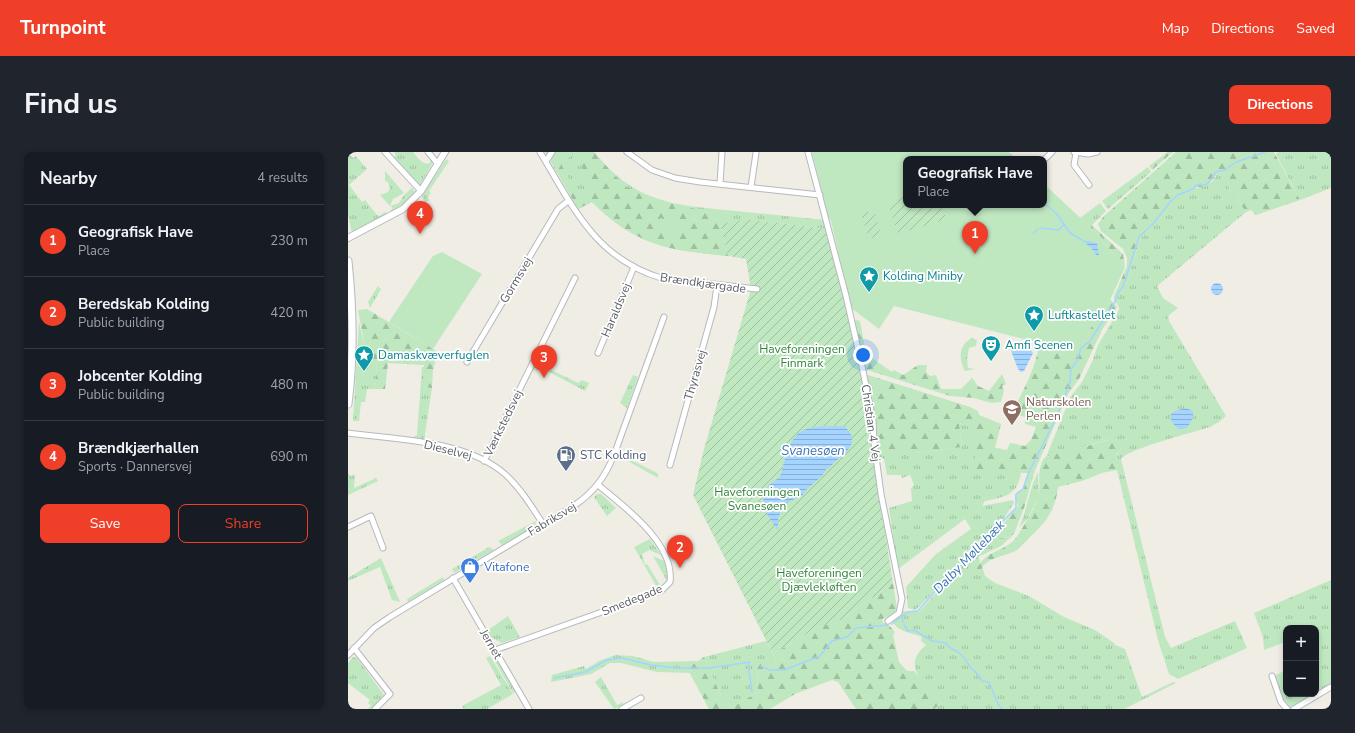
<!DOCTYPE html>
<meta charset="utf-8">
<style>
:root{--surface:#171b24;--page:#20242c;--text:#f1f3f6;--muted:#9ea1a6;--line:#363941;--accent:#f03f29}
body{margin:0;font-family:"Nunito Sans",sans-serif;background:var(--page);color:var(--text)}
.controls{position:absolute;right:12px;bottom:12px;display:grid;overflow:hidden;border-radius:8px;box-shadow:0 2px 6px #0003}
.controls button{width:36px;height:36px;display:grid;place-items:center;padding:0;border:0;border-bottom:1px solid var(--line);background:var(--surface);color:var(--text);font:20px sans-serif}
.you{position:absolute;left:515px;top:203px;width:14px;height:14px;margin:-10px;border:3px solid #fff;border-radius:50%;background:#1a73e8;box-shadow:0 0 0 6px #1a73e833}
.badge{display:grid;place-items:center;width:26px;height:26px;border-radius:50%;background:var(--accent);color:#fff;font-size:13px;font-weight:700}
.pin{position:absolute;translate:-50% -33px;filter:drop-shadow(0 1px 2px #0008)}
.pin::after{content:'';position:absolute;top:21px;width:14px;height:12px;background:inherit;clip-path:polygon(0 0,100% 0,50% 100%)}
.popup{position:absolute;left:555px;top:4px;width:144px;height:52px;box-sizing:border-box;display:grid;place-content:center;border-radius:8px;background:var(--surface);filter:drop-shadow(0 1px 3px #0005);font-size:13px;white-space:nowrap;color:var(--muted)}
.popup b{font-size:15px;color:var(--text)}
.popup::after{content:'';position:absolute;left:50%;top:100%;margin-left:-8px;border:8px solid transparent;border-top-color:var(--surface)}
.list{margin:0;padding:0;list-style:none}
h2{display:flex;justify-content:space-between;align-items:center;height:52px;margin:0;padding:0 16px;font-size:17px}
h2 small{font-size:13px;font-weight:400;color:var(--muted)}
.list li{display:grid;grid-template-columns:26px 1fr auto;gap:12px;align-items:center;box-sizing:border-box;height:72px;padding:0 16px;border-top:1px solid var(--line)}
.list b{display:block;font-size:15px;white-space:nowrap}
.list p{margin:0;font-size:13px;white-space:nowrap;color:var(--muted)}
.list em{font-size:13px;font-style:normal;color:var(--muted)}
.actions{display:flex;gap:8px;padding:12px 16px}
.actions a{flex:1;padding:9px 0;border:1px solid var(--accent);border-radius:8px;text-align:center;font-size:14px;color:var(--accent)}
.actions .main{background:var(--accent);color:#fff}
.map{position:relative;flex:none;width:983px;height:557px;overflow:hidden;border-radius:8px}
header{display:flex;align-items:center;gap:24px;box-sizing:border-box;height:56px;padding:0 20px;background:var(--accent);color:#fff}
header strong{font-size:19px}
nav{display:flex;gap:22px;margin-inline-start:auto;font-size:14px}
.intro{display:flex;align-items:center;justify-content:space-between;box-sizing:border-box;height:96px;padding:0 24px}
h1{margin:0;font-size:28px}
.button{padding:10px 18px;border-radius:8px;background:var(--accent);color:#fff;font-size:14px;font-weight:700}
main{display:flex;gap:24px;padding:0 24px}
aside{flex:1;background:var(--surface);border-radius:8px;box-shadow:0 2px 6px #0003}
.map>svg:first-child{display:block}
.grass{fill:url(#grass-tufts)}
.forest{fill:url(#forest-firs)}
.park{fill:#bfe8c1}
.garden{fill:url(#garden-furrows)}
.water{fill:url(#water-rules)}
.lines{fill:none;stroke-linecap:round;stroke-linejoin:round}
.stream{stroke:#a4d4ff;stroke-width:1.5}
.minor-casing{stroke:#b6b9be;stroke-width:7}
.tertiary-casing{stroke:#b6b9be;stroke-width:8}
.secondary-casing{stroke:#b7bac0;stroke-width:9}
.minor{stroke:#fff;stroke-width:5}
.tertiary{stroke:#fff;stroke-width:6}
.secondary{stroke:#fff;stroke-width:7}
.labels{text-anchor:middle;dominant-baseline:central;stroke-width:3.5;stroke-linejoin:round;paint-order:stroke}
.culture-label{font-size:12px;fill:#0d838f;stroke:#fff;text-anchor:start}
.street-label{font-size:12px;fill:#5c5f65;stroke:#fff}
.park-label{font-size:12px;fill:#318639;stroke:#fff}
.education-label{font-size:12px;fill:#785e54;stroke:#fff;text-anchor:start}
.service-label{font-size:12px;fill:#4e5e75;stroke:#fff;text-anchor:start}
.shop-label{font-size:12px;fill:#366cbe;stroke:#fff;text-anchor:start}
.water-label{font-size:13px;font-style:italic;fill:#3c73b6;stroke:#fff}
</style>
<header>
<strong>Turnpoint</strong>
<nav><a>Map</a><a>Directions</a><a>Saved</a></nav>
</header>
<div class="intro"><h1>Find us</h1><a class="button">Directions</a></div>
<main>
<aside>
<h2>Nearby<small>4 results</small></h2>
<ul class="list">
<li><span class="badge">1</span><div><b>Geografisk Have</b><p>Place</p></div><em>230 m</em></li>
<li><span class="badge">2</span><div><b>Beredskab Kolding</b><p>Public building</p></div><em>420 m</em></li>
<li><span class="badge">3</span><div><b>Jobcenter Kolding</b><p>Public building</p></div><em>480 m</em></li>
<li><span class="badge">4</span><div><b>Brændkjærhallen</b><p>Sports · Dannersvej</p></div><em>690 m</em></li>
</ul>
<div class="actions"><a class="main">Save</a><a>Share</a></div>
</aside>
<div class="map">
<svg width="983" height="557" viewBox="0 0 983 557">
<defs>
<pattern id="grass-tufts" width="24" height="20" patternUnits="userSpaceOnUse"><rect width="24" height="20" fill="#bfe8c1"/><path d="M3 7l-1-3M5 7V3M7 7l1-3M15 17l-1-3M17 17v-4M19 17l1-3" fill="none" stroke="#9ebfa0"/></pattern>
<pattern id="forest-firs" width="22" height="20" patternUnits="userSpaceOnUse"><rect width="22" height="20" fill="#bfe8c1"/><path d="M5 1l3.5 6h-7zM16 11l3.5 6h-7z" fill="#9ebfa0"/></pattern>
<pattern id="garden-furrows" width="10" height="10" patternUnits="userSpaceOnUse"><rect width="10" height="10" fill="#bfe8c1"/><path d="M-1 1l2-2M0 10L10 0M9 11l2-2" fill="none" stroke="#9ebfa0"/></pattern>
<pattern id="water-rules" width="6" height="5" patternUnits="userSpaceOnUse"><rect width="6" height="5" fill="#a4d4ff"/><path d="M0 2.5h6" fill="none" stroke="#89afd2"/></pattern>
</defs>
<rect width="100%" height="100%" fill="#efede4"/>
<g class="grass">
<path d="M0 0 5 6 8 4 19 17 1 33 14 50 17 48 29 63 31 64 37 60 40 62 6 80 3 78 0 63Z"/>
<path d="M46 0H65C70 6 75 14 82 11V6L85 10 72 33 45 6 48 3Z"/>
<path d="M197 0H246C288 52 327 53 388 59 418 62 447 65 477 68L479 77 399 67 372 73 380 104C320 98 288 94 244 50L230 57Z"/>
<path d="M930 0H983V36L952 48 928 2Z"/>
<path d="M98 7 101 9 81 39 83 41 79 46 82 48 77 51 74 44Z"/>
<path d="M800 15 803 20 760 57 754 49Z"/>
<path d="M37 19 56 41 45 47 42 54 32 43 40 40 42 36 40 30 37 29Z"/>
<path d="M879 20 881 36 898 60 809 134 815 146 830 156 820 164 821 169 878 264 871 270 862 275C846 280 780 297 773 307L817 485 823 496 887 469 899 496 830 527 821 522 810 488 769 318 767 305 774 296 763 287 698 305 723 244 734 230 744 210 750 193 771 158 770 145 780 129 792 86 811 68 820 54 828 45 864 30 870 21Z"/>
<path d="M64 36 67 40 56 51 43 60 42 59 45 56 43 54 51 51 56 43Z"/>
<path d="M752 51 758 59 742 75 732 66Z"/>
<path d="M30 134 33 137 22 156 20 150Z"/>
<path d="M11 170 17 195 29 214 26 237H19L17 250H13L11 269H5Z"/>
<path d="M188 213 191 215 193 213 230 231 234 228 241 231 237 239Z"/>
<path d="M74 215H76V235L84 236 76 288 63 286 69 283Z"/>
<path d="M285 223 290 225 279 256 272 251Z"/>
<path d="M611 271 624 275 673 320C670 343 657 345 637 349L634 354 665 348 666 351 650 375 640 382 571 455 567 458 560 456 558 435 588 402 623 377 617 367 550 417 541 356 564 349 563 336 566 333 562 323 554 326 553 323H539L536 307 532 305V301H568L614 295Z"/>
<path d="M271 302 307 320 310 322V326L271 304Z"/>
<path d="M690 320 691 344 680 366 671 376C679 358 681 337 690 320Z"/>
<path d="M0 321 2 324 7 323 6 336 28 326 30 329 0 343Z"/>
<path d="M249 342H253L268 356 259 364 246 345Z"/>
<path d="M188 369 187 374 154 393 150 389Z"/>
<path d="M666 382 653 394 630 405 632 409 629 418 631 420 634 414 637 424 647 431 681 444 716 465 747 478 766 491 767 493 777 497 794 545 825 530 828 531 776 557H586L593 551C577 532 552 515 578 493L573 489 574 485C563 480 550 481 544 468L555 459 571 460 597 430 618 409 625 405 630 396 643 385 645 387 660 385Z"/>
<path d="M302 387 313 403 301 398 294 402 297 413 299 412 312 433H316L310 437 286 395Z"/>
<path d="M141 395 146 398 106 421 104 417Z"/>
<path d="M305 404 316 409 321 424 319 429Z"/>
<path d="M33 406 52 450 44 448 32 415 0 429V426Z"/>
<path d="M95 425 96 428 60 450 59 447Z"/>
<path d="M983 428V533L947 554 943 556C932 551 930 535 926 524L938 518V542H968V476H938V492L937 490 916 498 915 485 906 461Z"/>
<path d="M160 464 172 485 154 491 143 485 138 476H143Z"/>
<path d="M418 489 428 508 409 517 410 540 385 555 373 544 356 505Z"/>
<path d="M143 498 168 540 165 541 141 499Z"/>
<path d="M267 503 285 504 306 510 349 509 340 516 342 521 309 520 273 511H262L243 522 203 530 204 523 236 514 238 517 251 509Z"/>
<path d="M142 504 165 542 139 557H116L114 554 153 533 138 506Z"/>
<path d="M5 505 9 506 36 543 23 557H20L23 553 20 551 22 548 0 531V511Z"/>
<path d="M253 525 269 553 275 550V554L266 557 247 530Z"/>
</g>
<g class="forest">
<path d="M210 0H224L225 2 213 12 226 36 233 43 246 35 225 0H246L276 34 320 51 371 62 372 72 380 104C320 98 288 94 244 50L230 57 204 10Z"/>
<path d="M820 0H825L804 18 801 14Z"/>
<path d="M828 0H926L952 48 908 63 903 58 898 60 881 36 878 20 870 21C863 29 861 36 849 35L846 39 828 45 820 54 811 68 792 86 780 129 770 145 771 155 766 148V144L779 114V106L775 97 753 79 750 72 755 65Z"/>
<path d="M744 73 775 102 777 115 753 88 755 87 742 75Z"/>
<path d="M762 147 769 155 754 178 731 227 720 242 686 321 676 356 666 382 660 385 645 387 643 385C653 375 661 365 670 354L667 345 669 341 675 338 681 321 628 320 624 275 611 271 614 295 568 301H529L517 222 622 255 630 259 631 263 653 272 647 296 659 298 662 291 677 294 683 288 688 275 677 272V265L664 261C677 235 687 218 692 189L739 185 746 168 758 157Z"/>
<path d="M19 157 90 200 85 218 84 236 76 235V213L40 211 37 237H26L29 214 17 195 10 158Z"/>
<path d="M509 168 512 169 518 202 544 220 546 218 555 223 570 213H579L578 220 582 224 588 223 593 237H613L624 226 630 234 641 239 654 222 658 232 654 234 656 239 653 250 643 251 626 246 602 244 519 218 516 213 506 169Z"/>
<path d="M624 186 629 188 628 194 621 196 619 206 620 216 627 217 617 219C611 208 610 193 624 186Z"/>
<path d="M763 287H767L774 296 768 303 769 318 754 321 734 329 710 335C707 359 699 369 682 385 678 389 674 394 669 398 655 406 638 404 631 421L628 418C638 396 659 401 670 383 677 371 688 356 691 342 693 327 688 322 696 306 717 297 741 295 763 287Z"/>
<path d="M545 431 549 457 545 463 534 467 535 471H539L547 480 545 483 551 510 559 519H566L593 551 586 557H508L490 530 484 528 447 542 422 557H361L339 516 356 505 373 544 385 555 410 540 409 517 413 511 428 508 425 502 473 473H483L496 466Z"/>
</g>
<g class="park">
<path d="M464 0H661L669 7H558V53H696V32L755 87 754 89 777 115 758 157 746 168 739 185 724 195 692 189V191L546 154 531 177 503 156 483 69 480 64Z"/>
<path d="M312 66 339 72 338 79 310 77Z"/>
<path d="M94 100 134 122 85 197 41 170 85 104Z"/>
</g>
<g class="garden">
<path d="M558 44V53H599L596 68 550 82 540 50Z"/>
<path d="M526 58 533 83 521 87 513 62Z"/>
<path d="M399 67 479 77 516 233 522 267V285L545 431 496 466 483 473H473L425 502 345 343 356 297 403 137 398 107 380 104 372 72Z"/>
</g>
<g class="water">
<path d="M734 88 749 91 751 103H748C745 96 739 93 734 88Z"/>
<circle cx="869" cy="137" r="6"/>
<path d="M665 194 681 195 685 201 676 219 673 220 670 217 663 199Z"/>
<path d="M838 256 845 259V266L839 276 830 277 823 269V262L827 259Z"/>
<path d="M497 274 504 284C506 301 488 305 481 317L479 316 474 324 458 338 454 344 435 352 430 368V378C420 366 409 350 420 334 424 330 431 327 433 322 437 308 440 289 452 280 464 272 483 275 497 274Z"/>
</g>
<g class="lines">
<g class="stream">
<path d="M696 51 708 61"/>
<path d="M709 62 722 81 734 88"/>
<path d="M693 76 710 78 716 73"/>
<path d="M685 82 690 77"/>
<path d="M554 465 555 470"/>
<path d="M544 472 560 460 570 459 595 430 624 404 626 398 651 378 654 370 668 356V342L675 337 680 322 709 264 722 230 723 217 729 209 733 196 742 189 767 150 771 139 775 135 791 85 806 71 823 49 830 43 845 37 848 33C863 34 860 30 868 20L877 18 888 10 917 0"/>
<path d="M556 473 560 479 566 478 584 489 598 491C601 497 605 497 610 500 617 505 619 511 624 517 629 522 630 521 634 529L641 530 650 552 654 557"/>
<path d="M413 514 422 518H436L472 504 484 489 499 485 508 476 540 473"/>
<path d="M206 526 237 520 259 508 274 506 303 513 327 516H361L402 510 400 512 404 540"/>
</g>
<defs>
<g id="minor">
<path d="M37 0 73 39"/>
<path d="M80 0 90 12"/>
<path d="M192 0C225 55 247 106 313 126L409 137"/>
<path d="M279 0 304 18 327 26 352 30 472 43"/>
<path d="M460 0 498 144 515 219 525 269 526 290 533 342 554 447 551 461 540 469"/>
<path d="M726 0 740 2 749 0"/>
<path d="M728 1 726 13 741 33"/>
<path d="M698 6 704 0"/>
<path d="M198 9 204 0"/>
<path d="M372 32 374 0"/>
<path d="M403 35 408 1"/>
<path d="M250 201 286 115"/>
<path d="M119 210 210 57 220 49"/>
<path d="M0 281C50 288 119 288 158 323 173 337 184 355 195 372"/>
<path d="M136 309 227 126"/>
<path d="M322 313 366 155 369 133"/>
<path d="M0 375 23 364 35 396"/>
<path d="M105 426 181 557"/>
<path d="M6 496 42 542 27 557"/>
<path d="M147 498 313 439 322 430C327 392 277 355 250 333"/>
<path d="M0 503 26 476 42 465 227 353C246 340 257 325 266 303L316 165"/>
<path d="M924 524 933 550 939 557"/>
<path d="M274 557 293 546"/>
<path d="M946 557 983 535"/>
</g>
<path id="tertiary" d="M0 86 55 57 73 39 97 0"/>
<path id="secondary" d="M0 109C5 156 6 205 0 252"/>
</defs>
<use href="#minor" class="minor-casing"/>
<use href="#tertiary" class="tertiary-casing"/>
<use href="#secondary" class="secondary-casing"/>
<use href="#minor" class="minor"/>
<use href="#tertiary" class="tertiary"/>
<use href="#secondary" class="secondary"/>
</g>
<defs>
<symbol id="sight-pin" viewBox="-11 -11 22 30"><path d="M0 17L-7.5 6A9.5 9.5 0 1 1 7.5 6Z" fill="#0f9aa8" stroke="#fff"/><path d="M0-6L1.8-2.2L6-1.7L2.9 1.2L3.7 5.4L0 3.3L-3.7 5.4L-2.9 1.2L-6-1.7L-1.8-2.2Z" fill="#fff"/></symbol>
<symbol id="theatre-pin" viewBox="-11 -11 22 30"><path d="M0 17L-7.5 6A9.5 9.5 0 1 1 7.5 6Z" fill="#0f9aa8" stroke="#fff"/><path d="M-5-5.5Q0-4 5-5.5V0Q5 5 0 6Q-5 5-5 0ZM-3.3-2.5H-1v1.5H-3.3ZM1-2.5H3.3v1.5H1ZM-2.8 1Q0 5.5 2.8 1Z" fill="#fff"/></symbol>
<symbol id="school-pin" viewBox="-11 -11 22 30"><path d="M0 17L-7.5 6A9.5 9.5 0 1 1 7.5 6Z" fill="#8d6e63" stroke="#fff"/><path d="M0-5L7-2L0 1L-7-2ZM-4 1L0 2.5L4 1V4Q0 6-4 4Z" fill="#fff"/></symbol>
<symbol id="fuel-pin" viewBox="-11 -11 22 30"><path d="M0 17L-7.5 6A9.5 9.5 0 1 1 7.5 6Z" fill="#5c6f8a" stroke="#fff"/><path d="M-5.5-6h7V0h2V4h1.3V-2.5L3-4.5l.8-.8L6-3V5H2.5V1h-1V6h-7ZM-4.2-4.7v3.2H.2V-4.7Z" fill="#fff"/></symbol>
<symbol id="shop-pin" viewBox="-11 -11 22 30"><path d="M0 17L-7.5 6A9.5 9.5 0 1 1 7.5 6Z" fill="#3f7fe0" stroke="#fff"/><path d="M-5-2.5h2.3a2.7 3.5 0 0 1 5.4 0H5L5.5 6h-11ZM-1.5-2.5h3a1.5 2.3 0 0 0-3 0Z" fill="#fff"/></symbol>
</defs>
<g fill-rule="evenodd">
<use href="#sight-pin" x="510" y="113" width="22" height="30"/>
<use href="#sight-pin" x="675" y="152" width="22" height="30"/>
<use href="#theatre-pin" x="632" y="182" width="22" height="30"/>
<use href="#sight-pin" x="5" y="192" width="22" height="30"/>
<use href="#school-pin" x="653" y="246" width="22" height="30"/>
<use href="#fuel-pin" x="207" y="292" width="22" height="30"/>
<use href="#shop-pin" x="111" y="404" width="22" height="30"/>
</g>
<g class="labels">
<g class="culture-label">
<text x="535" y="124">Kolding Miniby</text>
<text x="700" y="163">Luftkastellet</text>
<text x="657" y="193">Amfi Scenen</text>
<text x="30" y="203">Damaskvæverfuglen</text>
</g>
<g class="street-label">
<text transform="translate(168 128) rotate(-59)">Gormsvej</text>
<text transform="translate(355 131) rotate(8)">Brændkjærgade</text>
<text transform="translate(268 158) rotate(-67)">Haraldsvej</text>
<text transform="translate(347 223) rotate(-74)">Thyrasvej</text>
<text transform="translate(155 271) rotate(-64)">Værkstedsvej</text>
<text transform="translate(523 271) rotate(82)">Christian 4 Vej</text>
<text transform="translate(100 298) rotate(14)">Dieselvej</text>
<text transform="translate(204 367) rotate(-31)">Fabriksvej</text>
<text transform="translate(284 448) rotate(-22)">Smedegade</text>
<text transform="translate(143 492) rotate(60)">Jernet</text>
</g>
<g class="park-label">
<text x="454" y="197">Haveforeningen<tspan x="454" dy="14">Finmark</tspan></text>
<text x="409" y="340">Haveforeningen<tspan x="409" dy="14">Svanesøen</tspan></text>
<text x="471" y="421">Haveforeningen<tspan x="471" dy="14">Djævlekløften</tspan></text>
</g>
<g class="education-label">
<text x="678" y="250">Naturskolen<tspan x="678" dy="14">Perlen</tspan></text>
</g>
<g class="service-label">
<text x="232" y="303">STC Kolding</text>
</g>
<g class="shop-label">
<text x="136" y="415">Vitafone</text>
</g>
<g class="water-label">
<text x="465" y="299">Svanesøen</text>
<text transform="translate(621 405) rotate(-46)">Dalby Møllebæk</text>
</g>
</g>
</svg>
<div class="controls">
<button>+</button>
<button>−</button>
</div>
<div class="you"></div>
<div class="pin badge" style="left:627px;top:102px">1</div>
<div class="popup"><b>Geografisk Have</b>Place</div>
<div class="pin badge" style="left:332px;top:416px">2</div>
<div class="pin badge" style="left:196px;top:226px">3</div>
<div class="pin badge" style="left:72px;top:82px">4</div>
</div>
</main>
